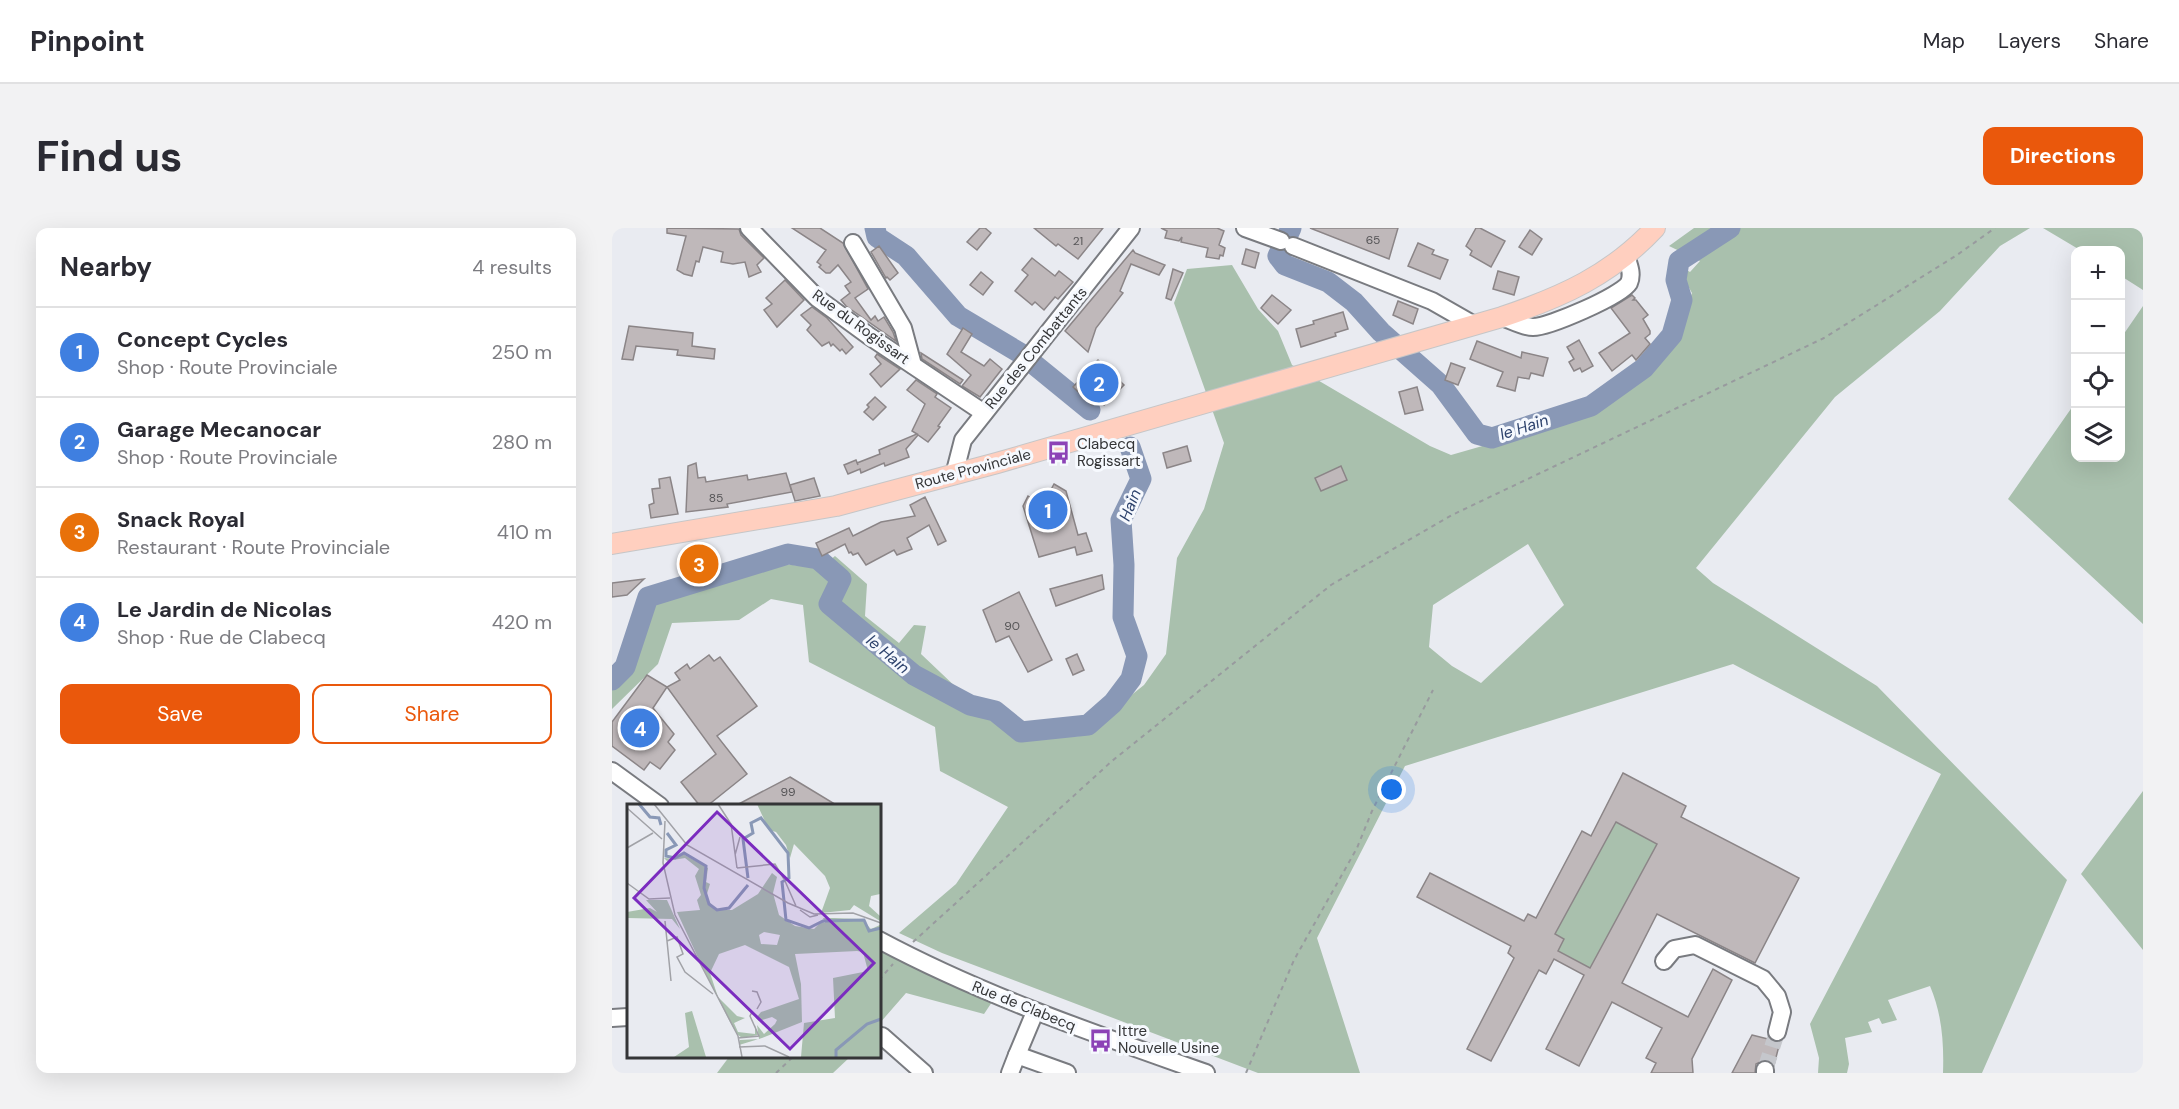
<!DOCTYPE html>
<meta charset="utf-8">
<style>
:root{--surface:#fff;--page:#f2f2f3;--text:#2b2b33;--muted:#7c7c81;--line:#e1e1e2;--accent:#ea580c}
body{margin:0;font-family:"DM Sans",sans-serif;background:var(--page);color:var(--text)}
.controls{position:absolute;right:18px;top:18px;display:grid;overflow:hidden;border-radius:12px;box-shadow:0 6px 24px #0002}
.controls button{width:54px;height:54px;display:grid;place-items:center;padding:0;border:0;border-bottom:2px solid var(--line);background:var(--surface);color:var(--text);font:30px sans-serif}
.you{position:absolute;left:780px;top:562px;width:21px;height:21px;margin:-15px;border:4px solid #fff;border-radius:50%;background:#1a73e8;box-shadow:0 0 0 9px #1a73e833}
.badge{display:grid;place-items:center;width:39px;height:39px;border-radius:50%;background:var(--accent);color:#fff;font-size:20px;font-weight:700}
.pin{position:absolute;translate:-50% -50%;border:3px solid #fff;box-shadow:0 2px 6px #0006}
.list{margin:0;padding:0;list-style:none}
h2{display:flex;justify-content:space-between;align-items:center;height:78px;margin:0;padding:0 24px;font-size:26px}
h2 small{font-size:20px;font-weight:400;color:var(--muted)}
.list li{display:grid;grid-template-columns:39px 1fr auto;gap:18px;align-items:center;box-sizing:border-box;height:90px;padding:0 24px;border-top:2px solid var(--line)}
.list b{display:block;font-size:22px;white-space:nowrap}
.list p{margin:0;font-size:20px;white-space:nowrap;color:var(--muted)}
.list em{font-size:20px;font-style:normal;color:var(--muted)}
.actions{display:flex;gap:12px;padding:18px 24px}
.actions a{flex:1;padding:14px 0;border:2px solid var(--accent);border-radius:12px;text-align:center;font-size:21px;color:var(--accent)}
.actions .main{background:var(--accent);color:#fff}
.icon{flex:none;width:33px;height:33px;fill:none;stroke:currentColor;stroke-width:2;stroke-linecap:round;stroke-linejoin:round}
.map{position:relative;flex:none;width:1531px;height:845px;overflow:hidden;border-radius:12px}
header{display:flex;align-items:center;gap:36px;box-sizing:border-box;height:84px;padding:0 30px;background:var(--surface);border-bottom:2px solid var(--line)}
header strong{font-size:28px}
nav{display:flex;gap:33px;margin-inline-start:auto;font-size:21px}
.intro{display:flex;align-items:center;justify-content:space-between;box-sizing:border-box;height:144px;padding:0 36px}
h1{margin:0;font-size:42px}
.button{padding:15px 27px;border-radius:12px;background:var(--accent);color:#fff;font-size:21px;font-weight:700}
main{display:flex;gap:36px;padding:0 36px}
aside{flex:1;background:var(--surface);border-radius:12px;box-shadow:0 6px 24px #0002}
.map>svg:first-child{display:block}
.green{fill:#a9c0ad;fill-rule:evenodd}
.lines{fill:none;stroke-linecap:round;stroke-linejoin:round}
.river{stroke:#8998b6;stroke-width:21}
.building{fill:#bfb8ba;stroke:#8b8587;stroke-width:1.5;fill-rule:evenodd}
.minor-tunnel{stroke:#c5c7cc;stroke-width:16;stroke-dasharray:16 8;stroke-linecap:butt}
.minor-casing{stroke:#797b80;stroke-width:20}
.major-casing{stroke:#c6c6c7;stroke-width:22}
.path{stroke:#989a9e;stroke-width:2;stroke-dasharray:4.5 4.5;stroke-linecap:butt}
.minor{stroke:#fff;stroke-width:16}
.major{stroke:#ffcfbf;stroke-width:20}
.labels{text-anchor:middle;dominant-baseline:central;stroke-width:6;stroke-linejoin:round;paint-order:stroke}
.number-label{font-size:12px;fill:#575658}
.street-label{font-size:15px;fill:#343537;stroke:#f6f9fe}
.poi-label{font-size:15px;fill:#343537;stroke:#f6f9fe;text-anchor:start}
.water-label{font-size:16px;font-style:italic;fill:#2e436d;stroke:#f6f9fe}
.inset-river{fill:none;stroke:#8998b6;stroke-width:3}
.inset-road{fill:none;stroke:#a1a2a7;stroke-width:1.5}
.view{fill:#7b2cbf;fill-opacity:0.15;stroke:#7b2cbf;stroke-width:3}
.inset-edge{fill:none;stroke:#343537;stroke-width:3}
</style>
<header>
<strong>Pinpoint</strong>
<nav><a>Map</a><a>Layers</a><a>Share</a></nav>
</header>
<div class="intro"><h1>Find us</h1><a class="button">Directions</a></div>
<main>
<aside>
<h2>Nearby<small>4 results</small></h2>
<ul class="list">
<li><span class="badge" style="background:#3f7fe0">1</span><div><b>Concept Cycles</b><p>Shop · Route Provinciale</p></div><em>250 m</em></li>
<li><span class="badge" style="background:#3f7fe0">2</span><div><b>Garage Mecanocar</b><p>Shop · Route Provinciale</p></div><em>280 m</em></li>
<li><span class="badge" style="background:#e8710a">3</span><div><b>Snack Royal</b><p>Restaurant · Route Provinciale</p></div><em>410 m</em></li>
<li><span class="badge" style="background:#3f7fe0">4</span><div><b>Le Jardin de Nicolas</b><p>Shop · Rue de Clabecq</p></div><em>420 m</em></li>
</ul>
<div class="actions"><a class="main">Save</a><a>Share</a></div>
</aside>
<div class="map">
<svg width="1531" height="845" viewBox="0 0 1531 845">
<rect width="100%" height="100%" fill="#e9ebf1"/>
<g class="green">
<path d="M1082 0H1418L1388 18 1328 83 1223 169 1084 340 1101 355 1265 458 1455 652 1370 845H1331C1332 815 1330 786 1318 758L1276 772 1285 792 1270 796 1267 790 1256 794 1260 804 1233 810 1237 836 1235 845H1206L1207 830 1198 796 1329 546 1121 436 793 538 705 710 748 845H646L330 725 287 705 344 656 396 579 328 543 323 499 197 434 191 377 159 371 127 392 60 395 46 436 0 481V458L15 443 31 378 74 357 172 336 208 340 223 328 255 356 253 388 287 415 302 397 314 398 309 426 348 463 356 486 372 484 400 506 425 511 468 508 532 457 554 426 565 330 592 281 612 215 562 75 575 41 620 37 646 81 666 103 680 137 818 218 839 227 951 195 1060 118 1080 65 1063 35 1078 44 1088 33 1057 18ZM916 316 952 377 869 455 840 438 817 419 821 377Z"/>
<path d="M1431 0H1531V62L1509 48 1508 22H1468Z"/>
<path d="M1531 78V396L1396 271 1463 175 1464 230H1508L1509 110Z"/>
<path d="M1531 563V722L1469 646Z"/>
<path d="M1004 594 1045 616 978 740 946 723 952 711 943 706Z"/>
<path d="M267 722 380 774 372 786 294 765 267 796Z"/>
<path d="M117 829V828L238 829 221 845H105Z"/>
</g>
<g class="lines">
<g class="river">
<path d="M263 0 265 9 294 28 346 88 408 125 478 182"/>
<path d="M679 0 666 28 673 37 716 54 742 74 769 104 829 157 865 206 880 210 979 178 1032 140 1060 107 1070 72 1064 52 1067 33 1118 0"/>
<path d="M0 452 13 439 36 369 176 326 206 331 229 351 217 376 302 447 358 477 383 483 409 504 476 497 501 475 519 451 525 428 511 389 512 337 509 292 529 251 518 219"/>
</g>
</g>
<g class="building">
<path d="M55 0 127 1 129 7 152 30 145 37 149 44 137 49 133 34 121 36 109 34 111 24 91 19 87 34 84 33 80 48 72 46 65 42 74 8 55 5Z"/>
<path d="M180 0H208L231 15 256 61 243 70 259 92 263 88 266 93 272 89 281 104 284 113 234 78 229 72 238 65 233 58 239 54 226 37 218 45H214L207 39 209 37 205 34 214 22Z"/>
<path d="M368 0H373L379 5 365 22 355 14Z"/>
<path d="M422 0H491L466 31 446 16 444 18Z"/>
<path d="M549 0H605L612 3 607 17 613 20 611 28 608 27 607 31 594 29 596 20 569 14 570 9 567 13 553 10 555 3Z"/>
<path d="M698 0H786L777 31Z"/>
<path d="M864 0H868L893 13 879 39 858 27 860 23 854 18Z"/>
<path d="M918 2 930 11 920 27 907 19Z"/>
<path d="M806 15 822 22 820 26 836 32 828 51 796 38Z"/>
<path d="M267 18 286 45 278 52 275 49 274 50 259 24Z"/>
<path d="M634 21 647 25 643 40 630 36Z"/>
<path d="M521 22 523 25 553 37 547 47 519 36 508 63 511 65 484 100 476 124 453 103Z"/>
<path d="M420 30 443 48 447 43 461 54 446 71 443 69 432 82 423 74 420 77 403 63 416 47 410 42Z"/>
<path d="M561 41 571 45 559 72 554 70Z"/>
<path d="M886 43 907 49 902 67 881 61Z"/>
<path d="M369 44 381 54 371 67 358 57Z"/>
<path d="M173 52 192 72 165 99 152 82 160 76 154 70Z"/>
<path d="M660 67 679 82 666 96 649 80Z"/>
<path d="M1020 67 1023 70 1021 72H1024L1036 87 1031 91 1038 103V106L1033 110 1038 116 1024 132 1020 127 1000 143 987 125 1018 105 999 80Z"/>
<path d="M786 73 806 81 801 96 781 87Z"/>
<path d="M200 79 215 90 241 119 234 126 230 121 228 123 221 116 219 118 217 114 210 118 195 102 199 97 189 87Z"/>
<path d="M731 84 736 101 723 105 724 108 689 119 684 101 702 96 701 93Z"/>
<path d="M17 98 81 105 80 118 103 121 102 131 65 127 66 122 24 118 21 132 10 131Z"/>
<path d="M351 100 360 106 349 124 372 138 378 131 390 141 368 169 350 158 359 147 335 126Z"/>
<path d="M967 112 981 138 970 144 968 140 962 143 957 134 962 131 955 119Z"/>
<path d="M865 113 909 130 910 124 936 130 931 148 919 145 917 151 906 149 903 163 885 158 891 144 858 131Z"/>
<path d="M309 125 351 152 348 156 310 131Z"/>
<path d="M265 126 288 141 269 159 258 146 269 136 263 129Z"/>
<path d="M486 132 512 157 492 177 485 171 480 177 461 159Z"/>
<path d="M839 135 853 140 846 157 833 152Z"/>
<path d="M304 152 325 166 323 169 339 180 326 198 328 199 316 214 306 207 294 221 297 229 273 238 272 235 249 245 248 241 236 246 232 237 244 232 246 237 245 235 268 226 267 222 305 206 300 203 313 176 295 162Z"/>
<path d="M805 159 811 182 793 186 787 164Z"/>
<path d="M263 169 274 179 261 192 252 184 257 179 255 177Z"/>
<path d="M575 218 579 233 555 240 551 225Z"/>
<path d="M84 235 86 250 93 249 94 254 135 247 136 252 174 245 180 264 115 276 116 279 74 284 76 238Z"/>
<path d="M729 238 735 252 709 263 703 250Z"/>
<path d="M58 249 66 286 39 290 37 277 42 275 40 261 48 260 47 251Z"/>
<path d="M202 250 208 268 183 273 178 257Z"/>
<path d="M442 256 454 263 466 307 474 305 480 323 465 327 463 319 427 329 411 278 416 268 422 272 436 267Z"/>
<path d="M313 269 334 313 326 317 317 297 295 310 300 321 285 327 282 322 254 337 246 325 241 327 239 324 237 325 233 316 210 328 204 315 237 300 241 308 269 294 303 288 298 277Z"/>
<path d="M96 326 99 339 82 342 80 329Z"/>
<path d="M490 347 492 361 444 378 438 361Z"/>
<path d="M32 351 15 367 0 369V355Z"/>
<path d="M407 364 440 432 416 444 397 408 384 414 371 382Z"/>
<path d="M465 426 472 442 461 447 454 431Z"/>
<path d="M97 427 102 433 108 429 145 478 105 508 135 546 95 578H88L69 554 104 526 55 459 68 452 63 445 75 436 78 441Z"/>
<path d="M35 447 55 459 41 480 62 506 56 514 63 522 48 541 38 534 32 542 0 518V494Z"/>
<path d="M1011 545 1074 578 1069 589 1187 650 1143 735 1045 686 1010 755 1076 789 1101 741 1120 752 1080 831 1081 845H1039L1044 835 1034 830 1050 800 1000 774 967 838 934 821 972 747 942 731 934 746 927 742 879 833 855 821 902 730 896 725 899 718 805 669 818 645 912 693 916 686 924 690 970 603 979 608ZM1004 594 1045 616 978 740 946 723 952 711 943 706Z"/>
<path d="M178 549 226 578H123Z"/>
<path d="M1140 807 1168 814 1162 837 1159 833 1152 832 1144 836 1143 845H1120Z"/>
</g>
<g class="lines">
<path class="minor-tunnel" d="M1153 842 1165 804"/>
<defs>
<g id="minor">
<path d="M137 0 205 70 257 108 372 185"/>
<path d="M633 0 669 13"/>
<path d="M241 15 291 100 301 137"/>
<path d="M681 18 820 73 862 97"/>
<path d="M890 89C899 92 911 99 921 99 937 99 1009 68 1017 55 1021 46 1017 37 1014 28"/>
<path d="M342 247 351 212 519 0"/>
<path d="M0 543 48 578"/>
<path d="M267 712C372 768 483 806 594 845"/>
<path d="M1052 733 1062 721 1083 717 1151 751 1165 768 1170 784 1165 804"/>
<path d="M0 790 16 789"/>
<path d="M270 808 312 845"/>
<path d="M405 827 423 784"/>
<path d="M398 845 405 827 455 845"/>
<path d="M1153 845V842"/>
</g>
<path id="major" d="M0 316 224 278 385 235 890 89C950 69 999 47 1043 0"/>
</defs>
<use href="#minor" class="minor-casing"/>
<use href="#major" class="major-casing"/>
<g class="path">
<path d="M301 714 500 533 719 357 840 287 1212 110 1345 27 1383 0"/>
<path d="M267 752 281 736"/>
<path d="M164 845 182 828"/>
<path d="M634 845 682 732 745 620 760 583 821 462"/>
</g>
<use href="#minor" class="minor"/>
<use href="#major" class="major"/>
</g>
<defs>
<symbol id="bus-bare" viewBox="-9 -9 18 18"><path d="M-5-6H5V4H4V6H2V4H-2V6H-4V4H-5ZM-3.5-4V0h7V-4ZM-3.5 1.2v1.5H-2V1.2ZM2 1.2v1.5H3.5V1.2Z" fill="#8c43b6" stroke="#f6f9fe" stroke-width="2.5" paint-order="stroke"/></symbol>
</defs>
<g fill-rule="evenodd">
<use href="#bus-bare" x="430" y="208" width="33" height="33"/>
<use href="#bus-bare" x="472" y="796" width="33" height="33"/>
</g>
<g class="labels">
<g class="number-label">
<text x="761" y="12">65</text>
<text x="466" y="13">21</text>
<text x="104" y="270">85</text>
<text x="400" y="398">90</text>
<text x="176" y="564">99</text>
</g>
<g class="street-label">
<text transform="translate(249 99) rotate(36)">Rue du Rogissart</text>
<text transform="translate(424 120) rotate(-51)">Rue des Combattants</text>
<text transform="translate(361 241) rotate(-15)">Route Provinciale</text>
<text transform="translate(412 778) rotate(22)">Rue de Clabecq</text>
</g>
<g class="poi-label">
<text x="465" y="216">Clabecq<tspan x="465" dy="17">Rogissart</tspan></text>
<text x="506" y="803">Ittre<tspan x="506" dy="17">Nouvelle Usine</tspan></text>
</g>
<g class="water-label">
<text transform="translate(912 199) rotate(-18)">le Hain</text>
<text transform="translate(518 277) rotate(-68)">Hain</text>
<text transform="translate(276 426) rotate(40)">le Hain</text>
</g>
</g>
<g transform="translate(15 576)">
<rect width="254" height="254" fill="#e9ebf1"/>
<path d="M130 0H253V90L244 92 242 102 253 112V117L227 101 223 106 194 109 203 84 198 72 167 40 163 54 159 41 149 28 142 26ZM56 50 81 64 79 78 83 80 79 93 88 106H105L131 90 145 69 150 73 146 89 152 111 168 122 187 125 195 117 198 119 196 114H207L234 115 244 125 253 121V253H174L177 219 208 214 206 174 241 167 236 148 230 147 168 150 174 180 175 218 135 234 112 241 113 236 132 235 130 221 137 230 148 220 150 216 145 213 132 217 129 214 134 208 172 195 162 163 118 141 92 150 83 169 91 193 110 212 118 214 107 219 111 228 128 230V221L131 231 115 234 110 230 103 218 73 158 50 108 73 106 70 96 74 91 68 72 72 65 58 54 40 57 37 54 48 55ZM137 128 153 131 150 141 134 140 132 131ZM19 96H40L53 125 45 115 0 114V108L23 104 30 108ZM65 207 79 253H47L62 243 58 209Z" fill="#a9c0ad" fill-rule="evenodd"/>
<path class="inset-river" d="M12 0 23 13 32 14 34 21M40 29 49 41 39 46V52L48 54 57 49 79 62 77 84 82 100 90 106 102 104 121 81M121 74 116 35 126 29 124 19 134 14 161 49 162 74 155 78 159 116 182 124 196 117 237 116 242 127 254 124M209 253V246L240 220 254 215"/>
<path class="inset-road" d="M27 0 60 41 161 99 187 110 226 109 254 119M91 0 104 20 110 64M0 4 35 35M38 17 36 59 48 111 111 232 115 253M0 44 26 29M108 51 113 33M110 64 148 60 157 75M158 77 169 102M0 79 22 95 43 94M173 106 183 113 191 111M38 117 44 177M40 137 50 133 56 150 50 153 58 168 86 190M125 187 130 188 134 198 130 205M111 234 132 232 123 212 125 208M112 243 138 242 162 253"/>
<path class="view" d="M90 8 247 159 163 245 7 94Z"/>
<rect width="254" height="254" class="inset-edge"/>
</g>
</svg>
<div class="controls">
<button>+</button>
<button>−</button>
<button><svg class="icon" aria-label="locate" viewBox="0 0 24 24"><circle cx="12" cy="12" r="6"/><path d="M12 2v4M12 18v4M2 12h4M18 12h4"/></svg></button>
<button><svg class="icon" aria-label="layers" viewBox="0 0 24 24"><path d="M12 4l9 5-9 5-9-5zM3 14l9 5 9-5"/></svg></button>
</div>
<div class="you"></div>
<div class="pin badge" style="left:436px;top:282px;background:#3f7fe0">1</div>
<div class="pin badge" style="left:487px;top:155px;background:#3f7fe0">2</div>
<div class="pin badge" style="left:87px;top:336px;background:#e8710a">3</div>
<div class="pin badge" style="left:28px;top:500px;background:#3f7fe0">4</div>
</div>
</main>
